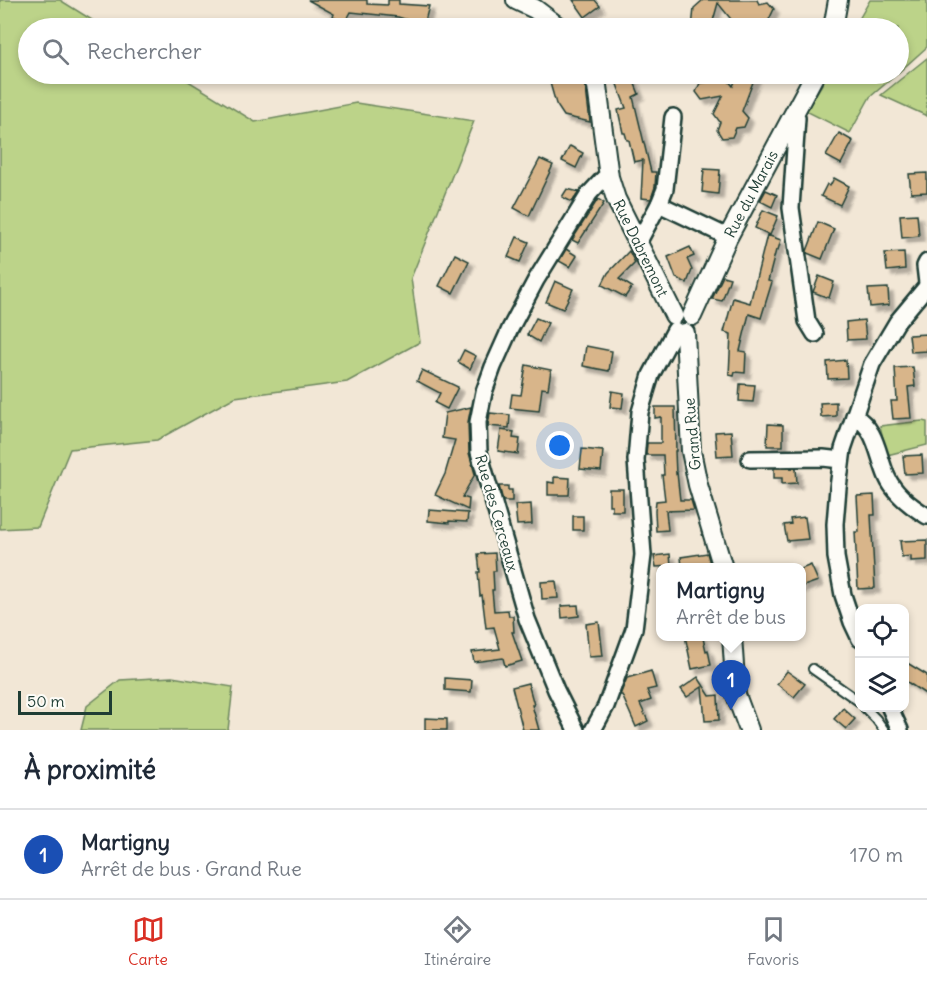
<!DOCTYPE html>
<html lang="fr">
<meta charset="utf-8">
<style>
:root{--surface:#fff;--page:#f6f6f7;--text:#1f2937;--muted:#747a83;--line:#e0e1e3;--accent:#d93025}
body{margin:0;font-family:Delius,sans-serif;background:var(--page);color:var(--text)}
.controls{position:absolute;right:18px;bottom:18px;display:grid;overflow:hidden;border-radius:12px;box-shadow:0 3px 9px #0003}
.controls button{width:54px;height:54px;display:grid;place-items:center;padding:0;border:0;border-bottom:2px solid var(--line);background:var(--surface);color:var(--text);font:30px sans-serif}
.scale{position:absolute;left:18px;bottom:15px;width:94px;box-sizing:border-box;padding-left:6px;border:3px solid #1f3d34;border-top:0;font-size:16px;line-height:21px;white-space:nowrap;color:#1f3d34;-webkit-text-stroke:4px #fdfcf7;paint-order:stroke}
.you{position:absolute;left:560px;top:446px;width:21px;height:21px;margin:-15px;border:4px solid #fff;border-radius:50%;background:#1a73e8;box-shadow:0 0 0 9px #1a73e833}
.badge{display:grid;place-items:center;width:39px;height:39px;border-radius:50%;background:var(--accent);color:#fff;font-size:20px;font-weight:700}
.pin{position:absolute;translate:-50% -50px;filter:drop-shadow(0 2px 3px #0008)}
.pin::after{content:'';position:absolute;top:32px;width:21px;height:18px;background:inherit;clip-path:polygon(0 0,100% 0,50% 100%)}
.popup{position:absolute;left:656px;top:563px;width:150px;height:78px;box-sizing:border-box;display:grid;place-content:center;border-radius:12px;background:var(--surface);filter:drop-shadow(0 2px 4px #0005);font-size:20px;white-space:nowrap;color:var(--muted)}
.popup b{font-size:22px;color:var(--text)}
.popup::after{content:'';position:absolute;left:50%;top:100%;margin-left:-12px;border:12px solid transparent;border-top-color:var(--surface)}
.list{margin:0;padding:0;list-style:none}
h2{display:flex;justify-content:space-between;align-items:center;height:78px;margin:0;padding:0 24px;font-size:26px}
h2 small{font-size:20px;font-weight:400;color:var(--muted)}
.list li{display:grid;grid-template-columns:39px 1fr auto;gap:18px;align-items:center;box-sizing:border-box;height:90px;padding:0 24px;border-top:2px solid var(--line)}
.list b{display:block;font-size:22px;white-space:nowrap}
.list p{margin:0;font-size:20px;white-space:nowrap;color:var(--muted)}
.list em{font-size:20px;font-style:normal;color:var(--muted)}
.icon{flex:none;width:33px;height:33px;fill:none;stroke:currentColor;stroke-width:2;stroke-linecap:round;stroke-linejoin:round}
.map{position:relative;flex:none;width:927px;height:730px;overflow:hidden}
.search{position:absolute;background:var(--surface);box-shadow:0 3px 9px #0003;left:18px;right:18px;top:18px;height:66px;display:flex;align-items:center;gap:15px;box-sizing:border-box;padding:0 21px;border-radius:33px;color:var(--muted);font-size:22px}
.sheet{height:168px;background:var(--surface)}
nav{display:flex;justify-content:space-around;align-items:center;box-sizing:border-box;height:84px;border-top:2px solid var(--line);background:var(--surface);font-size:16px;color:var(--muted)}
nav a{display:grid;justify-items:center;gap:3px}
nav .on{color:var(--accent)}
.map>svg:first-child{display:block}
.green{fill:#bcd389;stroke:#6e885e;stroke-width:1.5}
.building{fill:#d8b58a;stroke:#1f3d34;stroke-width:1.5;filter:url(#shadow)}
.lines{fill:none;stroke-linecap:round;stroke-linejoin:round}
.service-casing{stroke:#1f3d34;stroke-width:12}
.minor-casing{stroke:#1f3d34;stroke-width:20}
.tertiary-casing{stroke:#1f3d34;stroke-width:22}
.service{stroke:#fdfcf7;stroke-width:8}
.minor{stroke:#fdfcf7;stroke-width:15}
.tertiary{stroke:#fdfcf7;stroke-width:18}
.labels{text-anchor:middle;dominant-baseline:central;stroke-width:4.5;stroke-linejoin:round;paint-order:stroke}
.street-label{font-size:15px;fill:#1f3d34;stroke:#fdfcf7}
</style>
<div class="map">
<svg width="927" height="730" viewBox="0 0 927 730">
<defs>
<filter id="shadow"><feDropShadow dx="5" dy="5" stdDeviation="1.5" flood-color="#0004"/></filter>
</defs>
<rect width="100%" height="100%" fill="#f2e7d6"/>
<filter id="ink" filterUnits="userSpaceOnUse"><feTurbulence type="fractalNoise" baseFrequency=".0167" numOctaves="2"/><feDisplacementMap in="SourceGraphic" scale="12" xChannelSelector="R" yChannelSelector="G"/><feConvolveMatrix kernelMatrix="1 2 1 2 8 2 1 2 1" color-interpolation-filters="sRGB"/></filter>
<g filter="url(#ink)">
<g class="green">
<path d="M0 0H60L105 28H28V74H177L255 122 356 103 474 121 411 278 420 342 347 382 235 397 157 440 70 449 38 527 0 529Z"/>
<path d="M870 0H927V47L899 72 898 28H854Z"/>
<path d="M927 58V116L881 95Z"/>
<path d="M828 74H897L870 97 850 133 806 111Z"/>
<path d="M922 421 927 422V445L887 455 880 426Z"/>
<path d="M172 677 233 687 228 730H81L87 706 120 680Z"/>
</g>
<g class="building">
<path d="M308 0H367V4L388 5V0H399V4L429 6 424 25 398 17 351 12 345 23 333 17 334 14Z"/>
<path d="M573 0H595L600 6 585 17Z"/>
<path d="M703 0H757L759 4 768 2 774 9 765 28H749L743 22 734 23 718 3 713 21 705 28H692L694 8Z"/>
<path d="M574 74H580L586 89 590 122 564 116 556 104 550 83Z"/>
<path d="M613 74H631L639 94 633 97 651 172H656L655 187 651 199 641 198 643 160 634 162 629 140H627L625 133H623L618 110 626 108Z"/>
<path d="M713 74H723L733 86 738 74H756L742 111 748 118 744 127 736 128 732 137 722 138 717 130 720 122 714 114 723 96 702 100 696 92 700 83 709 82Z"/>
<path d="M839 133 853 141 841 164 826 156Z"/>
<path d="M570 146 583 153 576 168 562 161Z"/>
<path d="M540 159 553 165 529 216 514 208Z"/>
<path d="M704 169 720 170 718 194 702 192Z"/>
<path d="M927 173V192L911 193 909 174Z"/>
<path d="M834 178 849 186 840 205 821 196 827 184 830 186Z"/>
<path d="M567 189 579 192 572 202 562 197Z"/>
<path d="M766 190 777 195 772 207 760 201Z"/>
<path d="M598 199 604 203 578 243 572 240Z"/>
<path d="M763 210 778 216 770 235 755 228Z"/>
<path d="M917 214 919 236 902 238 900 215Z"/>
<path d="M818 222 834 229 822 259 807 253V251Z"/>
<path d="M767 235 781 240 778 250H776L768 281 772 282 761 318 749 314 740 351 746 352 745 373 735 372 734 376 729 375 731 334 724 332 733 298 750 303Z"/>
<path d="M517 237 529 242 520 262 508 257Z"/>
<path d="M690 247 694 256 687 259 692 270 687 283 676 278 668 257Z"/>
<path d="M566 249 577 256 570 267 559 261Z"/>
<path d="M629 251 635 263 619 279 632 287 625 297 602 285 608 273Z"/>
<path d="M904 252 905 269 887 271 885 253Z"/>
<path d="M455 254 469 261 453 293 439 286Z"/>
<path d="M723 276 730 278 722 301 712 299Z"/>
<path d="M819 276 834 282 829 298 813 292Z"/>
<path d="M555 281 573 289 563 309 546 302Z"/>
<path d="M888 288 889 305 870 307 868 289Z"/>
<path d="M536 318 548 323 539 342 527 335Z"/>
<path d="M864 320 866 339 847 340 846 322Z"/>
<path d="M927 334V351L911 352 909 335Z"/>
<path d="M586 346 612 351 609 371 583 366Z"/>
<path d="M464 350 476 356 470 369 458 362Z"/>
<path d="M846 360 847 378 828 379 827 362Z"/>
<path d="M526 365 551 370 548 389 542 388 539 411 510 408 512 394 521 395Z"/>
<path d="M913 367 915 386 908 387 911 418 893 419 891 401H897L895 368Z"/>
<path d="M422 370 458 387 447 409 435 403 440 393 417 381Z"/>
<path d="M740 384 755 385 753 402 739 401Z"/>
<path d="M612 391 624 393 622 408 610 407Z"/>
<path d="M836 402V416L821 417 820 403Z"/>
<path d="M471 407 468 422 469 453 475 474 462 497 469 499 468 510 435 495 445 474 455 440 442 438 445 413Z"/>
<path d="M655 407H675L676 451H675L676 474 677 473 680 500H691L694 510 666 511 668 530 656 531 655 511 656 501 665 500 662 475H664L663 455H646L647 443H661V417L655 418Z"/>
<path d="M490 413 510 415 509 428 488 426Z"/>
<path d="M768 424 783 425V446H767Z"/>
<path d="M501 430 514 432 513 438 520 439 518 454 498 451Z"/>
<path d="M731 431 733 455 717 456 715 432Z"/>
<path d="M582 449 603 451 601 471 580 469Z"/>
<path d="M922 455 923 473 905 474 903 456Z"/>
<path d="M774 468H796L797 483 782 484V478H774Z"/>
<path d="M554 477 570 478 569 495H548V482L554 483Z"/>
<path d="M499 486H508V490H512V501H503Z"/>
<path d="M609 489H623V511H612V505H609Z"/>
<path d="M874 495 875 515H871L875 588 858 589 855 532H859L857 496Z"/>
<path d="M531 504 532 524 517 525 515 505Z"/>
<path d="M429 510 468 513 467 522 449 521V523L428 521Z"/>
<rect x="573" y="516" width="10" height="14"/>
<path d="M805 517 808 539 787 541 784 525 791 524 790 519Z"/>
<path d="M927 540V560L911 561V556L902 557 900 541Z"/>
<path d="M495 553 496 571H493L494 590H492L494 611 508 610 509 616H513L514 632H512L522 661 505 666 503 658 474 662 472 652 500 649 494 627 486 628 482 595 480 596 478 572H480L478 554Z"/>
<path d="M707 553 711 567H703V565L682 567 681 557Z"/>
<path d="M670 554 671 566 656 567 654 556Z"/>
<path d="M811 565 818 581 801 587V569Z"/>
<path d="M556 581 558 598 542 599 541 582Z"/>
<path d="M578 605 579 616 562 618 561 606Z"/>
<path d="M599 622 603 656 589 657 586 624Z"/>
<path d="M685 636H700L701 638H703L706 651 708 650 711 665 692 669Z"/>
<path d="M904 661 927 675V695L904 680Z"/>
<path d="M651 671 656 688 647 690 651 700 640 704 648 721 636 727 622 695H620L627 678Z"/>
<path d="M787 671 805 684 794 697 777 684Z"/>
<path d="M698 677 710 696 718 695 719 720 705 721 702 687 687 697 681 689Z"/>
<path d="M445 678 472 680 471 692 445 690Z"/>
<path d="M528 683 534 705H532L539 730H523L512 687Z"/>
<path d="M843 708 855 719 846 729 834 719Z"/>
<path d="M425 718 447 719V730H425Z"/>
</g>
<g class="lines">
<defs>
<g id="service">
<path d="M813 669 860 702"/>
<path d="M865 708 876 719 884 730"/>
</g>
<g id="minor">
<path d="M795 112 797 118 791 208 807 321 815 334"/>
<path d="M659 204 728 237"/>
<path d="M638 243 659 204 665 189 673 117"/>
<path d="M927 262 925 266 927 283"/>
<path d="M854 416C877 429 877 454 887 477 894 493 912 507 927 516"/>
<path d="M750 459 823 458 841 460"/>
<path d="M860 639 852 622 843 595 836 557 835 524 838 488 843 449 872 364 897 322 927 286"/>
<path d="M890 708 900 730"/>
<path d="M576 730 556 690 527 619 479 452 478 422 484 392 493 367 510 329 536 280 589 194 603 179 609 177"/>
<path d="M593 730 606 706 634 629 643 555 636 460 640 412 651 375 675 330"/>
</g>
<g id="tertiary">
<path d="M516 0 535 9 560 28"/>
<path d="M833 28 838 0"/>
<path d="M591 74 597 86 609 177 616 199 674 315"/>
<path d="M692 316 728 237 815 74"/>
<path d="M685 333 691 451 698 485 723 568"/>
<path d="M732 636 736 695 749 730"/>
</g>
</defs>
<use href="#service" class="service-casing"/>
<use href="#minor" class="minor-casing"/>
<use href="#tertiary" class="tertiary-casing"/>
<use href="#service" class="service"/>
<use href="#minor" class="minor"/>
<use href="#tertiary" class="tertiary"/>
</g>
</g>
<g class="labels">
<g class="street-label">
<text transform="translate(751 194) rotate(-62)">Rue du Marais</text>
<text transform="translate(641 248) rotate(64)">Rue Dabremont</text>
<text transform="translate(692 434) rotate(-95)">Grand Rue</text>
<text transform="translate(497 513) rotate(74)">Rue des Cerceaux</text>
</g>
</g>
</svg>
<div class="controls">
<button><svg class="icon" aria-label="locate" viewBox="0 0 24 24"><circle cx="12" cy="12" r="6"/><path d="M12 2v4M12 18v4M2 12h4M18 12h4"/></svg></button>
<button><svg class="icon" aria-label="layers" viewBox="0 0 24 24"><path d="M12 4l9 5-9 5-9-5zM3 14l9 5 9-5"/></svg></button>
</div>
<div class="scale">50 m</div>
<div class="you"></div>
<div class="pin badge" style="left:731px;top:710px;background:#1a4fb4">1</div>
<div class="popup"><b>Martigny</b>Arrêt de bus</div>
<div class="search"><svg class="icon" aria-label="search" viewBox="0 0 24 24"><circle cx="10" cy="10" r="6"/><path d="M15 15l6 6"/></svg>Rechercher</div>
</div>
<section class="sheet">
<h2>À proximité<small></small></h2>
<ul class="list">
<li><span class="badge" style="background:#1a4fb4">1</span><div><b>Martigny</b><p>Arrêt de bus · Grand Rue</p></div><em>170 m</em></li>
</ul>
</section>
<nav>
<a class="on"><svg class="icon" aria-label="map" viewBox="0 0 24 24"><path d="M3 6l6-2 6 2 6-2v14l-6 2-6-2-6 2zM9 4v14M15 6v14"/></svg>Carte</a>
<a><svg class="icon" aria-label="directions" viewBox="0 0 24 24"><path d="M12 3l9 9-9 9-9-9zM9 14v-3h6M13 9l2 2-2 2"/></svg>Itinéraire</a>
<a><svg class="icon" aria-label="saved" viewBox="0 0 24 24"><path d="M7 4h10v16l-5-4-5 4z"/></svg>Favoris</a>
</nav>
